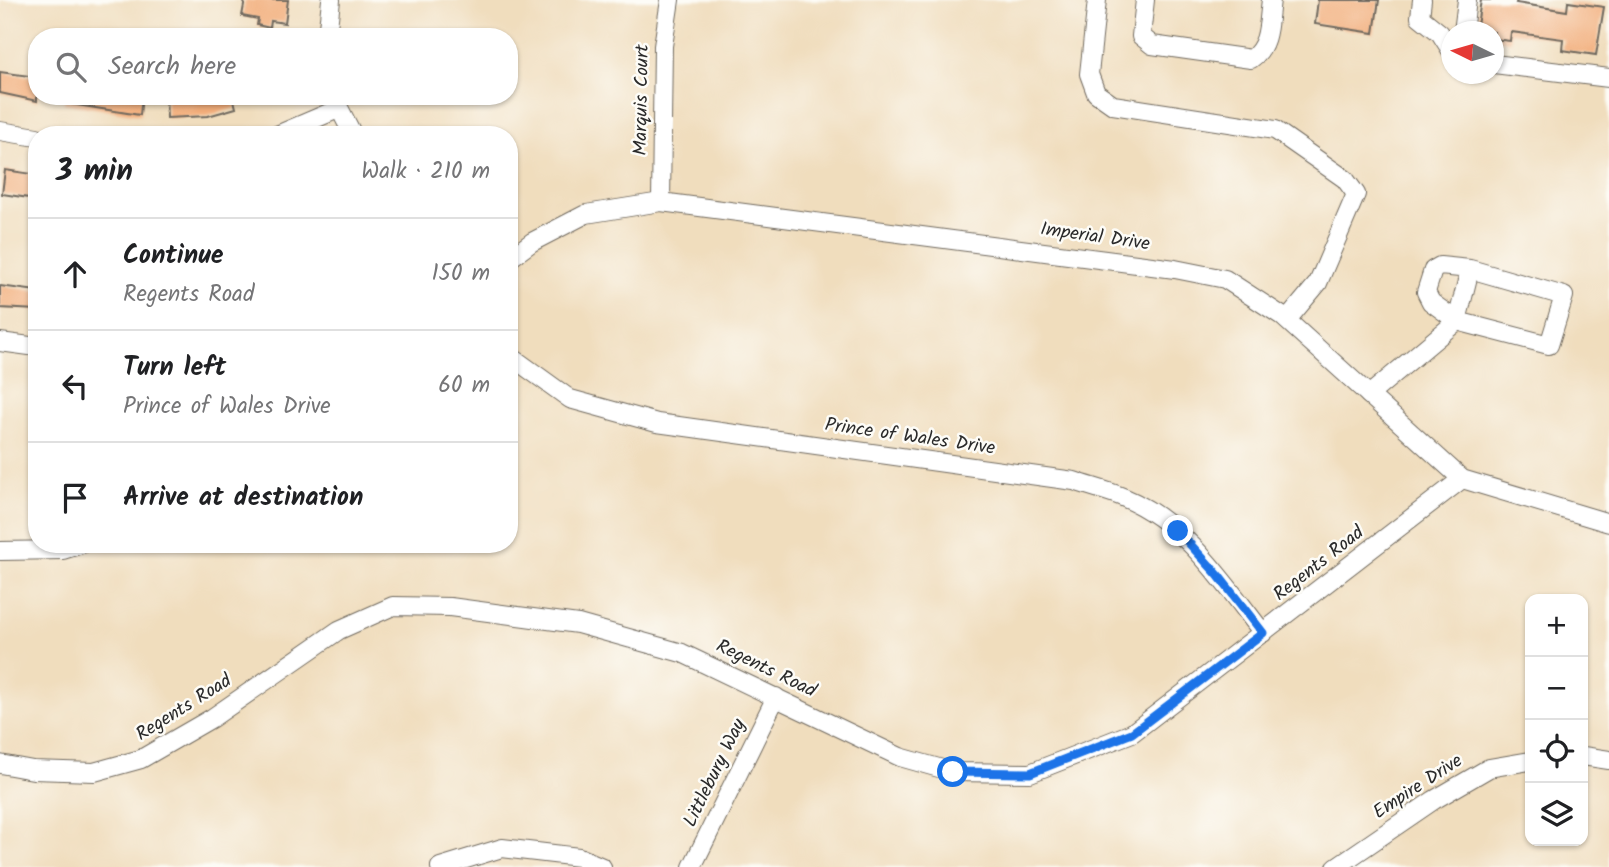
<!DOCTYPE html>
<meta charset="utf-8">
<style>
:root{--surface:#fff;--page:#f2f2f2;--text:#202124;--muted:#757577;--line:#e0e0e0}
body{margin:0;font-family:Kalam,sans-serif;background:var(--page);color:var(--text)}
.controls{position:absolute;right:21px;bottom:21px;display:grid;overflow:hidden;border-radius:14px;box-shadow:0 2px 5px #0004}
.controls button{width:63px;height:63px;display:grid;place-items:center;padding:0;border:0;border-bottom:2px solid var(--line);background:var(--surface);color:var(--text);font:35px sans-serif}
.compass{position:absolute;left:1441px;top:21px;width:63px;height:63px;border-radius:50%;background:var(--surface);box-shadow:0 2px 5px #0004;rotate:275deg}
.stop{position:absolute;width:21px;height:21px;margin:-16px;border:5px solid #1a73e8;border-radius:50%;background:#fff}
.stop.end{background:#1a73e8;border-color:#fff;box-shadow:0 2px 7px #0008}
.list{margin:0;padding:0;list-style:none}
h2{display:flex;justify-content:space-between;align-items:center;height:91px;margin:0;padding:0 28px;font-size:30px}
h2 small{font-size:23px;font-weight:400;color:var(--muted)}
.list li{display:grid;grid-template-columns:46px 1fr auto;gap:21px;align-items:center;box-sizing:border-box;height:112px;padding:0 28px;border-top:2px solid var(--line)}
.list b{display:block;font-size:26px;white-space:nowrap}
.list p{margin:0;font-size:23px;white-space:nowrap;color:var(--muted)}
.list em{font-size:23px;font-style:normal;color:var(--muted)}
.icon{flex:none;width:38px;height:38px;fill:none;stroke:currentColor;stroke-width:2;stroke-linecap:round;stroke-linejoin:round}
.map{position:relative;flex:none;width:1609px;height:867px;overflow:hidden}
.search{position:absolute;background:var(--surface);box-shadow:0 2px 5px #0004;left:28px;top:28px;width:490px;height:77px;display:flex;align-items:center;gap:18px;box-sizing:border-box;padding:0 24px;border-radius:28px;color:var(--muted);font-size:26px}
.panel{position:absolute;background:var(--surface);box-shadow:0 2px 5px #0004;left:28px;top:126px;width:490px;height:427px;border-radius:28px}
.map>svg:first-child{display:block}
.building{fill:#f2ad7a}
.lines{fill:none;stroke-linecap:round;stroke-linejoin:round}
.minor-casing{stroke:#70695e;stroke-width:20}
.minor{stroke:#fff;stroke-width:18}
.route{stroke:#1a73e8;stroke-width:9}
.labels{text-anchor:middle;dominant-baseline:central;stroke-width:5;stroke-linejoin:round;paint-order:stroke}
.street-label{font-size:19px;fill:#2b2b2b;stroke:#fdfcf7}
</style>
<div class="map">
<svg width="1609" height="867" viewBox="0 0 1609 867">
<rect width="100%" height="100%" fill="#fdfcf7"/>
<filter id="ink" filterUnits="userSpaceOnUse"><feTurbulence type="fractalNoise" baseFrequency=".0143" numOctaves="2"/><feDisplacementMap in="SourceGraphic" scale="14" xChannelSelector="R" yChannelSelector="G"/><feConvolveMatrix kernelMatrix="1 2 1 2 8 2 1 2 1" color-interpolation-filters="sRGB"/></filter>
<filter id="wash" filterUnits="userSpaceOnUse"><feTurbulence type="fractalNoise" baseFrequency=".00686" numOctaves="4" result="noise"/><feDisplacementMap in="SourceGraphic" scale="28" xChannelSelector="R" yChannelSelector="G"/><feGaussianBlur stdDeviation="1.57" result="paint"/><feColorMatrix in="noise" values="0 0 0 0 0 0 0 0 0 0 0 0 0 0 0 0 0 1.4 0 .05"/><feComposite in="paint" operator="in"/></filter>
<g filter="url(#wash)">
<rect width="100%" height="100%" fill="#f0ddbd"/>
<g id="blocks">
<g class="building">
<path d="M245 0H288L285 23 271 21 270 28 257 25 258 19 242 16Z"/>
<path d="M1318 0H1379L1374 33 1315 24Z"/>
<path d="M1481 0H1517L1516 3 1567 11 1568 2 1604 7 1596 55 1562 50 1563 39 1511 32 1510 41 1494 39V32H1476Z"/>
<path d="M0 72 37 77V101L0 93Z"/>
<path d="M65 96H142L140 115 64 103Z"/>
<path d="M166 96H233L236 108 208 116 167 118Z"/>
<path d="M5 170 32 174 29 198 2 194Z"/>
<path d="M0 286 37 291V310L0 308Z"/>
</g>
</g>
</g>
<g filter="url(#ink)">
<use href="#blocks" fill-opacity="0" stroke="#70695e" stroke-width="2"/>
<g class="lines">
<defs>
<g id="minor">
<path d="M1097 0 1089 74 1096 93 1113 105 1275 130 1345 179 1356 194 1318 283 1287 320"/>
<path d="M1145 0 1141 36 1152 45 1251 59C1270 46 1268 21 1271 0"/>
<path d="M1422 0 1420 17 1440 33 1452 52"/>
<path d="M1463 32 1467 0"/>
<path d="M327 37 331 0"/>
<path d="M1494 64 1609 78"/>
<path d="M333 96 353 135"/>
<path d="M0 131 37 137"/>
<path d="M277 135 338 109"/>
<path d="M661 202 663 46 670 0"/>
<path d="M509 259 532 242 586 214 661 202 1175 269 1225 279 1282 316 1462 479 1609 523"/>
<path d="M0 342 37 347"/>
<path d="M509 355 570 399 657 423 1074 481C1091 487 1109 491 1125 498 1185 523 1224 583 1263 633"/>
<path d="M1369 395 1457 321 1549 345 1564 296 1470 269 1457 321 1431 302 1426 292 1433 270 1440 266 1470 269"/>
<path d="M0 551 63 550 82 544"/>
<path d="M1583 756 1609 760"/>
<path d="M0 764 33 770 94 772 141 759 212 718 339 630 393 606 450 607 578 624 682 653 900 757 953 772 1030 773 1132 733 1462 479"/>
<path d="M440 867 502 848 579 857 602 867"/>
<path d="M692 867 776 697"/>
<path d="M1336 867 1434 800 1489 768 1530 761"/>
</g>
</defs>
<use href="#minor" class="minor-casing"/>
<use href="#minor" class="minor"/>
</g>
</g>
<g class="lines" filter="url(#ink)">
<path class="route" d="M953 772 1030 773 1132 733 1263 633 1218 575 1178 531"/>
</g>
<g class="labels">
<g class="street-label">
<text transform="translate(642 100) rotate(-89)">Marquis Court</text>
<text transform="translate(1095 237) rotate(8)">Imperial Drive</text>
<text transform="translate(910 437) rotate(8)">Prince of Wales Drive</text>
<text transform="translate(1319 564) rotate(-38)">Regents Road</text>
<text transform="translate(766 669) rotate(26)">Regents Road</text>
<text transform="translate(184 708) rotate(-32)">Regents Road</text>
<text transform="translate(715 773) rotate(-64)">Littlebury Way</text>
<text transform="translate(1418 787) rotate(-33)">Empire Drive</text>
</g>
</g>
</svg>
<div class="controls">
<button>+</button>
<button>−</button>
<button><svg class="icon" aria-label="locate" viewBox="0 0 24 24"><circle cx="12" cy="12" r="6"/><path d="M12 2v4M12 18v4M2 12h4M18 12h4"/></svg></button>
<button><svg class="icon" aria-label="layers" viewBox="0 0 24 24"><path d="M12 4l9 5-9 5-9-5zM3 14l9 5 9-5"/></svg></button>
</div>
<svg class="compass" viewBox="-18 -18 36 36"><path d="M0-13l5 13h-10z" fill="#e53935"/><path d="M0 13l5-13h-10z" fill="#757577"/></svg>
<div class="stop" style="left:953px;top:772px"></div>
<div class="stop end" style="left:1178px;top:531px"></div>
<div class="search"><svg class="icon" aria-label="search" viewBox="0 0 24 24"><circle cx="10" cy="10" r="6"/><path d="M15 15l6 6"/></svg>Search here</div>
<section class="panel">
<h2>3 min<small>Walk · 210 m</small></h2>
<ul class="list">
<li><svg class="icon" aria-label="ahead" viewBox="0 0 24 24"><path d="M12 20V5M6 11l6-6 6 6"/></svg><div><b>Continue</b><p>Regents Road</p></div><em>150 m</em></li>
<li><svg class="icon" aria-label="left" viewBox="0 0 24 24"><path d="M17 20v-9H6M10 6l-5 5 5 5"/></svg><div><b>Turn left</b><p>Prince of Wales Drive</p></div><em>60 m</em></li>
<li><svg class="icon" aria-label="arrive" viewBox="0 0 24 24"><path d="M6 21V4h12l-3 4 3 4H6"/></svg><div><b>Arrive at destination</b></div></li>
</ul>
</section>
</div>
